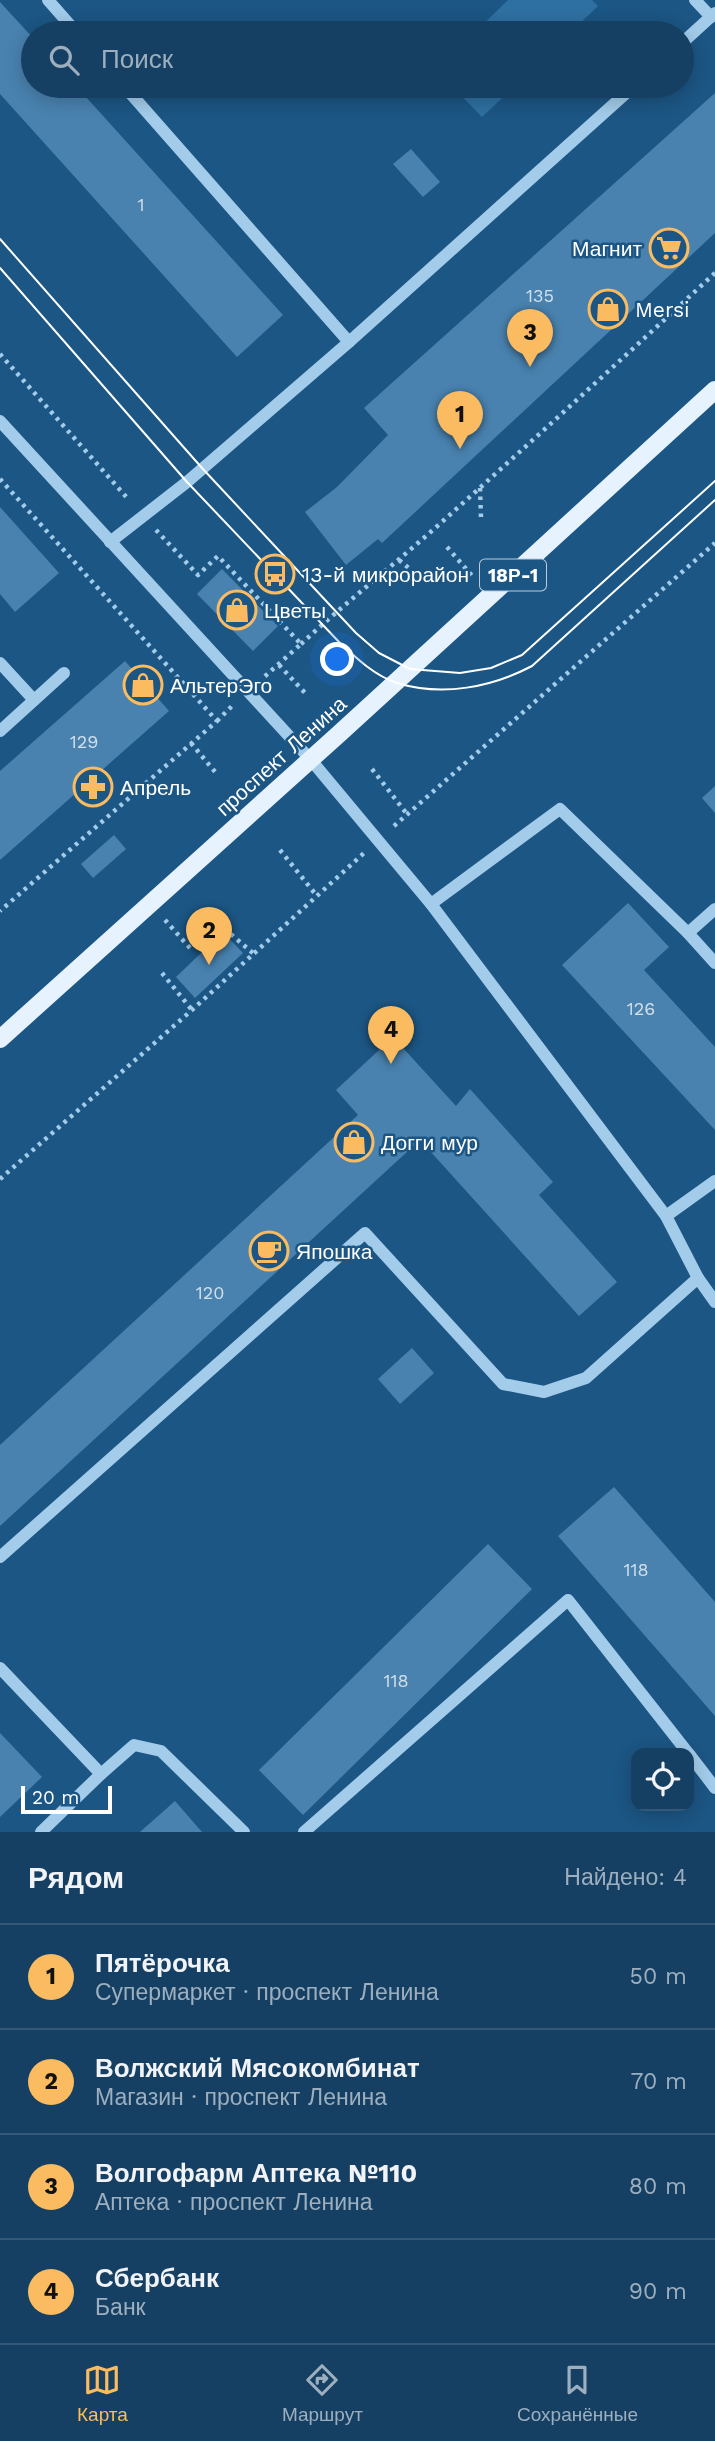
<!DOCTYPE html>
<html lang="ru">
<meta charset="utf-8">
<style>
:root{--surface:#154063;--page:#1e4769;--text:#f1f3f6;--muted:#9dafbe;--line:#345978;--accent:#fbbb60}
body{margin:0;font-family:"Work Sans",sans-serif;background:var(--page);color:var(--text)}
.controls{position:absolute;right:21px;bottom:21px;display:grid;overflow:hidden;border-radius:14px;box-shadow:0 4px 18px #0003}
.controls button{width:63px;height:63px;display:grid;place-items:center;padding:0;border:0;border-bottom:2px solid var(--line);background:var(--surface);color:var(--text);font:35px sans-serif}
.scale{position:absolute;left:21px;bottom:18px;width:91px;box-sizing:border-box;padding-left:7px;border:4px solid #fff;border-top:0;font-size:19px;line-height:24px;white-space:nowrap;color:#fff;-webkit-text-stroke:5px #1c5684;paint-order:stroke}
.you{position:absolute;left:338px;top:660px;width:24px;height:24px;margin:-18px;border:5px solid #fff;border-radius:50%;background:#1a73e8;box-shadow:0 0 0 10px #1a73e833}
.badge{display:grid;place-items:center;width:46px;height:46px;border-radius:50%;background:var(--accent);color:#111;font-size:23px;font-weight:700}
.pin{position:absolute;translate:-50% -58px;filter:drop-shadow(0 2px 4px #0008)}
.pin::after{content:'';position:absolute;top:37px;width:24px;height:21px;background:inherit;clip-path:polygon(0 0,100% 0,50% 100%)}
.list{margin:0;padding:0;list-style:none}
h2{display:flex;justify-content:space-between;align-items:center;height:91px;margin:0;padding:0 28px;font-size:30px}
h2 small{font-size:23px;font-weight:400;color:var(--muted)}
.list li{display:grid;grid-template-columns:46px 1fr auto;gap:21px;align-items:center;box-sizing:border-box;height:105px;padding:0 28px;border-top:2px solid var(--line)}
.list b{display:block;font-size:26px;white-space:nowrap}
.list p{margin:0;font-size:23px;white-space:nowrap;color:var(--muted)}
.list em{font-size:23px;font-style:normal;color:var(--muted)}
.icon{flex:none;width:38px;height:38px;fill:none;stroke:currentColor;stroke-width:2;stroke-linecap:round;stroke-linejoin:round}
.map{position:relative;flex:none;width:715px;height:1832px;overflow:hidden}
.search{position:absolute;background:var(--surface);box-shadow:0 4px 18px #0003;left:21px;right:21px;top:21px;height:77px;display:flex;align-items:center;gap:18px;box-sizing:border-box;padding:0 24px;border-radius:38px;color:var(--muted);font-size:26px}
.sheet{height:511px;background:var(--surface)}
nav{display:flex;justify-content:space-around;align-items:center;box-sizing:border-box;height:98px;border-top:2px solid var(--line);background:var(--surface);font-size:19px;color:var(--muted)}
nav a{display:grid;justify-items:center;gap:4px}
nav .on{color:var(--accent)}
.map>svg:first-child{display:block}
.green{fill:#2f70a2}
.building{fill:#4982af}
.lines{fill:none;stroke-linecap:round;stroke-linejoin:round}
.path{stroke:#a2ccea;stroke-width:4.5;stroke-dasharray:3.5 5;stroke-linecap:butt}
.minor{stroke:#a2ccea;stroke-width:12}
.major{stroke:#e6f3fe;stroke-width:18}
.tram{stroke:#fff;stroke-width:2}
.labels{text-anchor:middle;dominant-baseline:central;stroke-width:5;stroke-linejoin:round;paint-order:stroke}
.number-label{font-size:18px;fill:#d2e0eb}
.shield{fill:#1c5684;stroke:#bbccda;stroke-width:2}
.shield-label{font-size:19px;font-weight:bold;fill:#fff}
.poi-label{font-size:21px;fill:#fff;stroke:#1c5684;text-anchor:start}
.street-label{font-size:21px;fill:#fff;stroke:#1c5684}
</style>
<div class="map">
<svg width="715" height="1832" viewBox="0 0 715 1832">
<rect width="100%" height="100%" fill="#1c5684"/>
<g class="green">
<path d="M508 0H592L598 6 570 33H474Z"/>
<path d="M452 86H515L482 117Z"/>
</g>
<g class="building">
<path d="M0 2 33 38V86H76L283 315 237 357 0 94Z"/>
<path d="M715 93V233L382 543 378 539 346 565 305 512 337 487 388 435 364 408Z"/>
<path d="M411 149 440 182 423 197 393 164Z"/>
<path d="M0 507 59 573 15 612 0 594Z"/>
<path d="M222 569 278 626 253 651 197 594Z"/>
<path d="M125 661 169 711 0 860V771Z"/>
<path d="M715 786V813L702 798Z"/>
<path d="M114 835 126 849 93 878 81 864Z"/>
<path d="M628 903 669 947 644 970 715 1047V1130L562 965Z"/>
<path d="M223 932 243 953 195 998 176 977Z"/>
<path d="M393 1037 456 1106 470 1089 553 1182 539 1195 617 1282 579 1316 420 1140 0 1526V1445L358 1115 336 1090Z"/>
<path d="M412 1348 434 1373 400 1404 378 1379Z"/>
<path d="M614 1487 715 1602V1716L558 1536Z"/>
<path d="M488 1544 532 1589 303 1815 259 1770Z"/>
<path d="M0 1733 42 1777 0 1817Z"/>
<path d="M175 1801 202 1832H140Z"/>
</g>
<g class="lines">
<g class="path">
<path d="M0 354 129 500"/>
<path d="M0 479 217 721 0 911"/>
<path d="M480 488 481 517"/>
<path d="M156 530 198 575 218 556 301 644 263 678"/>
<path d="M447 547 474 578"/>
<path d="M399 560 416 574"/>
<path d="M301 644C344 604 390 568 434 529 529 444 622 359 715 273"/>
<path d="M279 665 307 695"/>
<path d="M217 721 233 705"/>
<path d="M191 743 216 773"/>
<path d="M372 769 407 814"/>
<path d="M394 826 715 543"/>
<path d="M280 850 317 896"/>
<path d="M165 920 190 948"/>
<path d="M218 923 254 954"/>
<path d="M162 973 192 1010"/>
<path d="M0 1179 192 1010 364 853"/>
</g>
<g class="minor">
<path d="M48 0 77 33"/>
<path d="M695 0 711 17"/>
<path d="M682 43 715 13"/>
<path d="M124 86 349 342"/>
<path d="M0 421 311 760 431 904 666 1216 698 1278 715 1302"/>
<path d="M110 542 187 482 349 342 634 86"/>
<path d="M0 663 34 700"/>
<path d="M0 731 64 673"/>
<path d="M431 904 560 809 688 933 715 963"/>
<path d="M688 933 715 909"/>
<path d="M666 1216 715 1181"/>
<path d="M0 1557 365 1233 503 1384 544 1392 586 1378 698 1278"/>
<path d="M0 1668 101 1774 41 1832"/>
<path d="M689 1754 715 1788"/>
<path d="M101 1774 134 1745 161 1751 244 1832"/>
<path d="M304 1832 568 1600 688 1753"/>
</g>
<path class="major" d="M0 1039 340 733 715 390"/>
<g class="tram">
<path d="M0 239 202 468 356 633 379 653 410 669 460 673 491 668 522 655 715 481"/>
<path d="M0 268 187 482 340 643C356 658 375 676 397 683 443 697 492 687 532 666L715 500"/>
</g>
</g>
<defs>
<symbol id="supermarket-ring" viewBox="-11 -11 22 22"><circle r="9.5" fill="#1c5684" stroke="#fbbb60" stroke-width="1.5"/><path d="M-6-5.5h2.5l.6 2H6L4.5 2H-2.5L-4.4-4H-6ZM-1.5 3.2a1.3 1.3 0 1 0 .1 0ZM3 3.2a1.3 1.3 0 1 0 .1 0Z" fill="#fbbb60"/></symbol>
<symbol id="shop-ring" viewBox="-11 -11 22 22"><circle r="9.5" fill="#1c5684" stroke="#fbbb60" stroke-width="1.5"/><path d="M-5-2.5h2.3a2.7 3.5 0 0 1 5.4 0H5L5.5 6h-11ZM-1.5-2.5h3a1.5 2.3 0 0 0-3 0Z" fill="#fbbb60"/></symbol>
<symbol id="bus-ring" viewBox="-11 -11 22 22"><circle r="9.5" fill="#1c5684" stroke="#fbbb60" stroke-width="1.5"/><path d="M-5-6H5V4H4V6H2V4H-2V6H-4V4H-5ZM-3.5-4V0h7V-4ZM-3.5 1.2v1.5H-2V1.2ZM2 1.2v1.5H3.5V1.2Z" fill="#fbbb60"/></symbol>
<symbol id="pharmacy-ring" viewBox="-11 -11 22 22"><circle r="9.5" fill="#1c5684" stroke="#fbbb60" stroke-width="1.5"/><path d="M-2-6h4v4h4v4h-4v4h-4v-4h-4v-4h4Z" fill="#fbbb60"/></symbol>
<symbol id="cafe-ring" viewBox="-11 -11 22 22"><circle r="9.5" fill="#1c5684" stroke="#fbbb60" stroke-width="1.5"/><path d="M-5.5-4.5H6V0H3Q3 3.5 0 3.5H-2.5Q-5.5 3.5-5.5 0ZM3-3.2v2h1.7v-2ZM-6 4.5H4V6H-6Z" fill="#fbbb60"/></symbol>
</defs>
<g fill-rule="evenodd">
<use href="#supermarket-ring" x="647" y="226" width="44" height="44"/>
<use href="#shop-ring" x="586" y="287" width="44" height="44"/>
<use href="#bus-ring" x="253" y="552" width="44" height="44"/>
<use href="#shop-ring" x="215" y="588" width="44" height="44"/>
<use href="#shop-ring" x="121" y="663" width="44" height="44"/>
<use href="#pharmacy-ring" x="71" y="765" width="44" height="44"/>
<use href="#shop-ring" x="332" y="1120" width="44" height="44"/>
<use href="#cafe-ring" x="247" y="1229" width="44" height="44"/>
</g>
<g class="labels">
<g class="number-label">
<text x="141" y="204">1</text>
<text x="540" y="295">135</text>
<text x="84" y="741">129</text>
<text x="641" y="1008">126</text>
<text x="210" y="1292">120</text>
<text x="636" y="1569">118</text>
<text x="396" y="1680">118</text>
</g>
<rect class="shield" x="480" y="559.5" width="66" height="31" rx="5"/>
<g class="shield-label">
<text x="513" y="575">18Р-1</text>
</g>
<g class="poi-label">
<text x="642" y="248" text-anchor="end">Магнит</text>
<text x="635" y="309">Mersi</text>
<text x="302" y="574">13-й микрорайон</text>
<text x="264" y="610">Цветы</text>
<text x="170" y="685">АльтерЭго</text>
<text x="120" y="787">Апрель</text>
<text x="381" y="1142">Догги мур</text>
<text x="296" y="1251">Япошка</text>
</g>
<g class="street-label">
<text transform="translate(281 756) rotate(-42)">проспект Ленина</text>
</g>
</g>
</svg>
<div class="controls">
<button><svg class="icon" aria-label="locate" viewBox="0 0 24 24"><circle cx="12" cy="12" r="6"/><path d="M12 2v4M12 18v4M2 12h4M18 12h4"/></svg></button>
</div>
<div class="scale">20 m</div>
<div class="you"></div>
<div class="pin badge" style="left:460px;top:449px">1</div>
<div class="pin badge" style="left:209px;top:965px">2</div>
<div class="pin badge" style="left:530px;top:367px">3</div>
<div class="pin badge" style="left:391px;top:1064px">4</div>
<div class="search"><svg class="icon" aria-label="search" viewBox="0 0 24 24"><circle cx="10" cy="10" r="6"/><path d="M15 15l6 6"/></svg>Поиск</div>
</div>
<section class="sheet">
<h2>Рядом<small>Найдено: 4</small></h2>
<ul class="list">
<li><span class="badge">1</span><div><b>Пятёрочка</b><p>Супермаркет · проспект Ленина</p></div><em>50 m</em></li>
<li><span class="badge">2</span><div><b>Волжский Мясокомбинат</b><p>Магазин · проспект Ленина</p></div><em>70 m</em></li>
<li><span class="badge">3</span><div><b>Волгофарм Аптека №110</b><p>Аптека · проспект Ленина</p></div><em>80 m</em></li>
<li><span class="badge">4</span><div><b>Сбербанк</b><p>Банк</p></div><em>90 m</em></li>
</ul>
</section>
<nav>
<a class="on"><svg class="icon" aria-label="map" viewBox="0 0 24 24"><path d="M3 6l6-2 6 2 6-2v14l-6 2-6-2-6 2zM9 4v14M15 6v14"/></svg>Карта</a>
<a><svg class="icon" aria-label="directions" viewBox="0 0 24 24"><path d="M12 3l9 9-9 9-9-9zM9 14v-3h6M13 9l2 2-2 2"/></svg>Маршрут</a>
<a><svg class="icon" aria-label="saved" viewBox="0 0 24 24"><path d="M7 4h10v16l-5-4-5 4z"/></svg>Сохранённые</a>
</nav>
